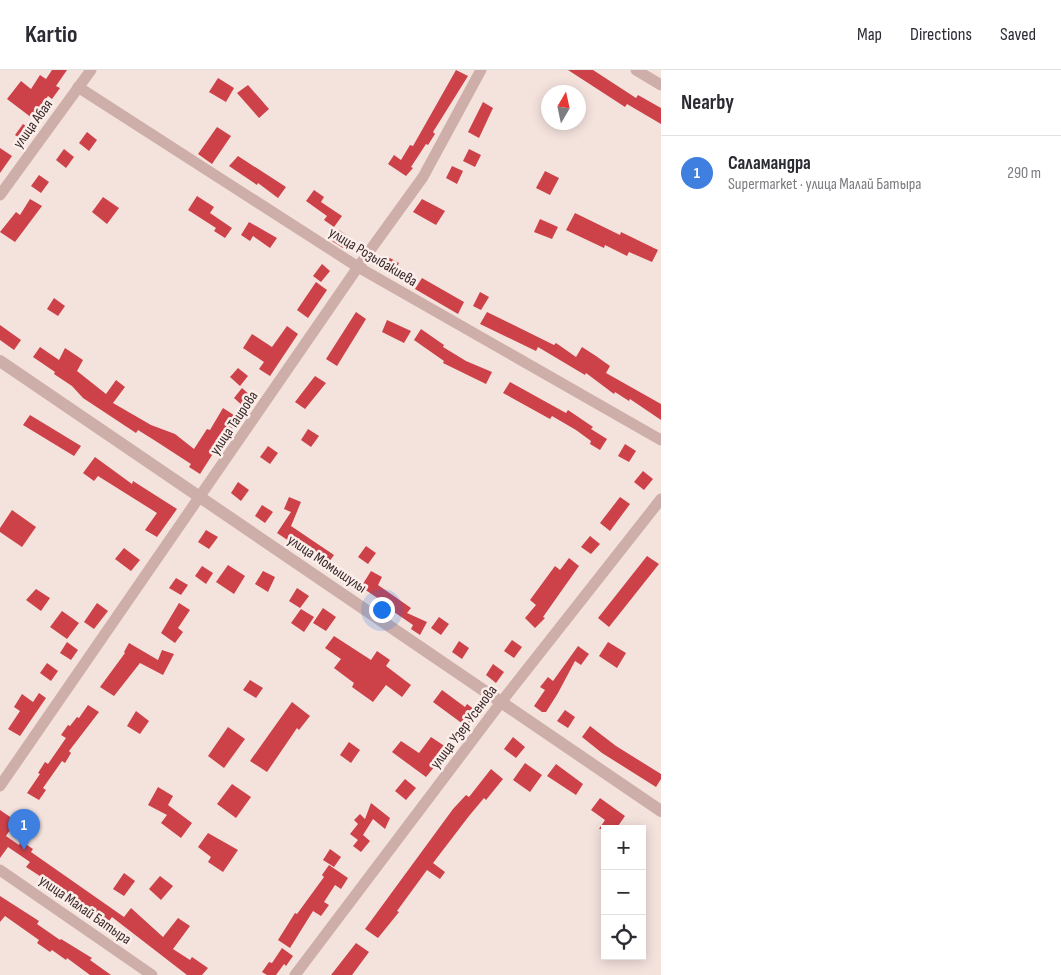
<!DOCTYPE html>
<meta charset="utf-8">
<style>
:root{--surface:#fff;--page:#f7f7f7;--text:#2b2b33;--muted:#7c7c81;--line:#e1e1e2;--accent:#1b5e4e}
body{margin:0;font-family:"Sofia Sans Condensed",sans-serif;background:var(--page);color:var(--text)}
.controls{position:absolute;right:15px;bottom:15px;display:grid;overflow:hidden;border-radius:0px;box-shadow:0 2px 12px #0003}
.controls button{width:45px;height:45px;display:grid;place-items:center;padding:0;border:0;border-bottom:1px solid var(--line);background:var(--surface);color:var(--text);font:25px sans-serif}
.compass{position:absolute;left:541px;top:15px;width:45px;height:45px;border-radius:50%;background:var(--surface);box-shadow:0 2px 12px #0003;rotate:9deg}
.you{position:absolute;left:381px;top:539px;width:18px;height:18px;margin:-12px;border:4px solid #fff;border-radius:50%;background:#1a73e8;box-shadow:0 0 0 8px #1a73e833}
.badge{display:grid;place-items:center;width:32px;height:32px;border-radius:50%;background:var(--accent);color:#fff;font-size:16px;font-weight:700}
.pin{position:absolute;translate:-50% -41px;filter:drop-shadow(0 1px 2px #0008)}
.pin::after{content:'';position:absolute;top:26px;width:18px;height:15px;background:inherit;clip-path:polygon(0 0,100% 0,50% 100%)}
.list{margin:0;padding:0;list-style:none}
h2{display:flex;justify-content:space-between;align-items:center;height:65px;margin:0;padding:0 20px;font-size:21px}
h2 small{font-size:16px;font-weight:400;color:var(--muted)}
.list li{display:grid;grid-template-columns:32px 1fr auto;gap:15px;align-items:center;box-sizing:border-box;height:75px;padding:0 20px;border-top:1px solid var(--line)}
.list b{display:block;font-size:19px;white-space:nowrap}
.list p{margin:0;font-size:16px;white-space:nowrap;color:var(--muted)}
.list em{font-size:16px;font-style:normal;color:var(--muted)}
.icon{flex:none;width:28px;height:28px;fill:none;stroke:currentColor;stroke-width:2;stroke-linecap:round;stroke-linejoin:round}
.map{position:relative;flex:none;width:661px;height:905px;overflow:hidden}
header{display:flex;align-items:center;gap:30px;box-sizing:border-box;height:70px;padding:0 25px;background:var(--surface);border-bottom:1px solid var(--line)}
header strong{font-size:24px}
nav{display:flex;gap:28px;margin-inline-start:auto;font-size:18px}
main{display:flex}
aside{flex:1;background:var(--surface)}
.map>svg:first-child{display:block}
.building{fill:#cd4149}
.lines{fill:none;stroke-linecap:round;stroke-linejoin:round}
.minor{stroke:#cdaea8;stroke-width:11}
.tertiary{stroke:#cdaea8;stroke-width:12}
.labels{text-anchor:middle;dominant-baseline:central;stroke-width:5;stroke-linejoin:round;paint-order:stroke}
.street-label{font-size:15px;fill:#392928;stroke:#fbeeea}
</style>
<header>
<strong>Kartio</strong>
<nav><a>Map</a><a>Directions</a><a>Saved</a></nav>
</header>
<main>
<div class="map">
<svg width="661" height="905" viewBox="0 0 661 905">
<rect width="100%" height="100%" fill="#f4e2dd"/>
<g class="building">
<path d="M52 0H67L56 16 60 18 52 29 48 26 32 48 7 29 21 11 31 19 40 5 46 9Z"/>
<path d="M456 0 468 6 433 62 435 64 428 75 426 74 411 97 413 98 406 106 388 94 394 85 401 90 410 75 413 76Z"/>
<path d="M568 0H593L636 28 638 25 661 38V54L627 34 625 37Z"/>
<path d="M218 8 234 18 226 32 209 22Z"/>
<path d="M248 15 269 39 259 48 237 23Z"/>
<path d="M483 32 493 38 479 68 468 62Z"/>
<path d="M23 54 33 61 25 72 15 65Z"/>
<path d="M217 57 231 66 212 94 198 84Z"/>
<path d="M87 62 97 70 89 81 79 73Z"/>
<path d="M0 78 12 86 0 103Z"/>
<path d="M64 79 74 87 66 98 56 90Z"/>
<path d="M469 79 481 85 475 97 463 91Z"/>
<path d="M238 86 286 117 278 128 258 113 257 115 229 96Z"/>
<path d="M452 96 463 101 457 114 446 108Z"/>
<path d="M545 101 559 108 550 125 536 118Z"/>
<path d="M39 105 49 112 41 123 31 116Z"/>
<path d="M314 120 324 127 321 132 342 146 334 157 324 150 327 146 306 131Z"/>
<path d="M197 126 214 137 210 143 232 158 225 168 214 161 216 158 188 140Z"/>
<path d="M103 127 119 138 107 154 92 142Z"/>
<path d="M30 129 42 136 15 172 0 162 16 142 20 145Z"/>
<path d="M422 129 445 141 436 155 413 142Z"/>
<path d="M575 143 620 165 621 162 658 180 652 192 629 182 627 186 605 175 604 178 566 160Z"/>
<path d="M540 149 558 157 552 169 534 162Z"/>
<path d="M249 152 277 168 270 178 253 166 250 171 241 165Z"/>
<path d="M339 160 349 167 343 178 332 171Z"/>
<path d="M388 187 399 193 392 205 381 198Z"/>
<path d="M322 194 330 201 321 212 313 206Z"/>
<path d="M422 208 464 232 458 244 415 219Z"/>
<path d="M316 212 327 220 308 248 297 240Z"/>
<path d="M480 222 489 227 481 240 473 236Z"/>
<path d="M54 228 65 236 58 246 47 239Z"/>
<path d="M356 242 366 249 337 296 326 289Z"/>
<path d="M487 242 554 275 556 273 576 287 582 277 596 286 610 296 606 303 661 334V350L630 329 629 331 615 322 614 324 586 303 585 305 538 277 536 281 480 254Z"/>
<path d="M387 250 411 261 404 273 382 262Z"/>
<path d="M0 255 21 270 14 280 0 270Z"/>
<path d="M287 256 298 264 270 306 259 299 264 292 243 278 252 264 272 277Z"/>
<path d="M421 259 444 275 443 277 466 291 492 302 486 314 443 293 444 291 414 270Z"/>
<path d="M40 277 59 290 65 278 83 290 77 301 106 324 116 310 125 317 113 333 151 355 175 364 194 379 207 359 210 360 223 338 240 349 232 359 230 357 200 404 189 397 191 394 154 370 138 360 136 363 83 328 72 316 54 304 55 302 33 287Z"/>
<path d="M238 298 248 306 240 316 230 307Z"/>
<path d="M315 306 326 313 305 339 295 332Z"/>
<path d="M510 312 566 343 568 340 593 357 591 359 607 369 600 380 590 374 591 371 576 360 552 346 550 349 503 323Z"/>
<path d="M242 318 252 327 244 337 234 328Z"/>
<path d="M30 345 81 376 74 386 23 355Z"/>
<path d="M308 359 319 366 311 377 301 370Z"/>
<path d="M625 374 636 381 629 392 618 386Z"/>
<path d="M268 376 278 383 270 394 260 387Z"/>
<path d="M95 387 132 414 133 411 177 439 157 467 145 460 157 443 98 406 94 411 83 403Z"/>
<path d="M643 401 653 409 644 420 634 412Z"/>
<path d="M238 412 249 420 241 431 231 423Z"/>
<path d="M289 427 301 432 291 456 334 485 326 496 277 463 291 442 284 439Z"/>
<path d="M620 427 630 434 610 461 600 453Z"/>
<path d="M262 435 273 442 265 453 255 446Z"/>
<path d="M12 440 36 457 22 477 0 462V458Z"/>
<path d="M206 460 218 467 209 479 198 472Z"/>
<path d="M590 466 600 474 591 484 581 477Z"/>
<path d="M366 476 376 483 368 494 358 487Z"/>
<path d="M124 478 140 490 131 501 115 489Z"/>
<path d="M647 486 659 494 609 557 598 548Z"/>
<path d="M569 488 579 496 543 547 545 548 535 558 525 548 536 535 530 530 555 496 560 500Z"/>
<path d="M228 495 245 506 234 524 216 512Z"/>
<path d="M202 496 213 503 206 514 195 506Z"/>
<path d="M263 501 275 507 268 522 255 514Z"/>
<path d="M371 501 382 507 378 515 411 538 407 543 427 552 420 565 411 559 413 555 378 531 379 529 361 517Z"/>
<path d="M176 508 188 515 181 525 169 518Z"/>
<path d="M297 518 309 526 300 538 289 531Z"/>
<path d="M36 519 50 528 41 541 26 530Z"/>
<path d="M97 533 108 541 94 559 84 552Z"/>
<path d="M179 533 190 540 178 558 183 562 175 573 161 563Z"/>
<path d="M323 538 336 547 326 561 313 553Z"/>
<path d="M301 539 314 547 304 562 291 553Z"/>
<path d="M62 541 79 553 67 569 50 557Z"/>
<path d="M439 547 449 554 441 565 431 558Z"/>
<path d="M334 566 371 590 377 581 390 590 386 596 411 615 402 627 386 615 373 632 352 617 354 613 334 598 341 589 325 578Z"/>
<path d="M512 570 522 577 514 588 504 581Z"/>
<path d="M459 571 469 578 462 589 452 582Z"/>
<path d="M67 572 78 580 71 590 60 583Z"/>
<path d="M608 572 626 583 617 598 599 586Z"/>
<path d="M129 573 158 590 162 580 174 584 163 605 140 593 114 626 100 617 125 583 124 582Z"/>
<path d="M578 576 589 584 581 595 575 591 558 623 546 642H542L534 636 545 620 540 617 548 607 553 611Z"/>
<path d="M47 593 58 601 51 611 40 603Z"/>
<path d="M493 594 504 602 496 613 486 605Z"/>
<path d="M250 610 263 618 256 628 243 620Z"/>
<path d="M442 620 465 637 467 634 478 642 467 657 433 632Z"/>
<path d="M39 623 46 628 20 666 8 659 20 641 14 637 22 624 33 632Z"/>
<path d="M292 632 310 646 299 660 297 658 267 702 250 691Z"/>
<path d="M88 635 99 642 69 681 71 683 65 693 62 691 43 718 46 720 39 730 27 723 40 704 38 703 45 692 48 694 66 668 61 665 68 655 70 656 77 647 79 648Z"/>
<path d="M565 640 575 647 568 658 557 651Z"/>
<path d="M136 641 149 651 140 664 127 656Z"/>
<path d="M590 656 616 676 661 704V709L656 717 602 683 582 667Z"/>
<path d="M228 657 245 669 224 698 208 686Z"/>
<path d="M431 667 449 679 426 707 392 682 401 671 419 683Z"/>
<path d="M513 667 525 677 516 688 504 679Z"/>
<path d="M349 672 360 680 351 693 340 685Z"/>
<path d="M525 693 542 705 530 722 513 710Z"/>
<path d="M556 694 583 714 576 725 547 706Z"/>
<path d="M491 699 503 709 486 730 484 728 469 746 433 793 445 802 440 809 427 800 397 841 399 842 378 868 365 859 453 739 466 725 469 727Z"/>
<path d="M405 709 416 718 406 730 395 721Z"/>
<path d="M232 714 251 727 236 748 217 734Z"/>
<path d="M158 717 173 726 168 735 192 753 181 768 161 753 167 745 148 735Z"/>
<path d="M600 728 625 746 616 759H599L605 750 591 740Z"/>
<path d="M371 733 390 748 385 759 373 749 363 765 370 771 361 782 353 776 358 770 350 764 358 754 354 750 360 744 365 749Z"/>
<path d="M0 740 16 751 6 766 19 775 21 771 33 779 31 782 124 847 131 838 163 867 178 848 190 856 173 879 190 890 192 887 208 898 202 905H187L112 847 109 851 26 797 30 792 8 777 0 788Z"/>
<path d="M208 763 238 780 223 802 208 792 211 787 198 777Z"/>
<path d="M330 779 341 787 334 797 323 790Z"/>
<path d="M329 795 348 808 341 819 335 815 324 832 329 835 321 846 313 841 290 878 278 870 295 843 297 844 324 807 322 805Z"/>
<path d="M124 803 135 811 124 826 113 819Z"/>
<path d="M160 806 173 816 161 830 149 819Z"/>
<path d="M0 826 39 851 37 854 60 870 61 869 92 888 90 890 111 905H90L67 888 66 890 52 880 50 882 37 873 39 870 5 846 0 852Z"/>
<path d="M356 873 369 882 352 905H331Z"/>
<path d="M282 878 293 886 286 896 284 894 276 905H267L262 902 269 892 272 893Z"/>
</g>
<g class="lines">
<g class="minor">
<path d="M636 0 661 15"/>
<path d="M78 17 358 197 661 370"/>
<path d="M0 125 91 0"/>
<path d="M0 716 358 197 423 107 481 0"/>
<path d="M0 800 152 905"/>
<path d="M295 905 502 631 661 429"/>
</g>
<path class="tertiary" d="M0 291 661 741"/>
</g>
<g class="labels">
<g class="street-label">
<text transform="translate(33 54) rotate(-54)">улица Абая</text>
<text transform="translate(373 187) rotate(31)">улица Розыбакиева</text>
<text transform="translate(234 353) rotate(-56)">улица Таирова</text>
<text transform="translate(327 494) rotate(34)">улица Момышулы</text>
<text transform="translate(464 657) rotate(-53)">улица Узер Усенова</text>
<text transform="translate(85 840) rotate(35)">улица Малай Батыра</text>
</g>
</g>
</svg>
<div class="controls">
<button>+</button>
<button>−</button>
<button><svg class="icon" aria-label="locate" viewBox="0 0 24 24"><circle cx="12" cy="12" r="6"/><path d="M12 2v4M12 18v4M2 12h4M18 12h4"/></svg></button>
</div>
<svg class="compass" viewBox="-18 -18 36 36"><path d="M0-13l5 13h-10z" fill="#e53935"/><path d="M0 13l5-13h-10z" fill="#7c7c81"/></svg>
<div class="you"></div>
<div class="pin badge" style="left:24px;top:780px;background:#3f7fe0">1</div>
</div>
<aside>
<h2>Nearby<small></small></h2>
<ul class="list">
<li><span class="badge" style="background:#3f7fe0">1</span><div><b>Саламандра</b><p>Supermarket · улица Малай Батыра</p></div><em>290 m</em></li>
</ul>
</aside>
</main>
